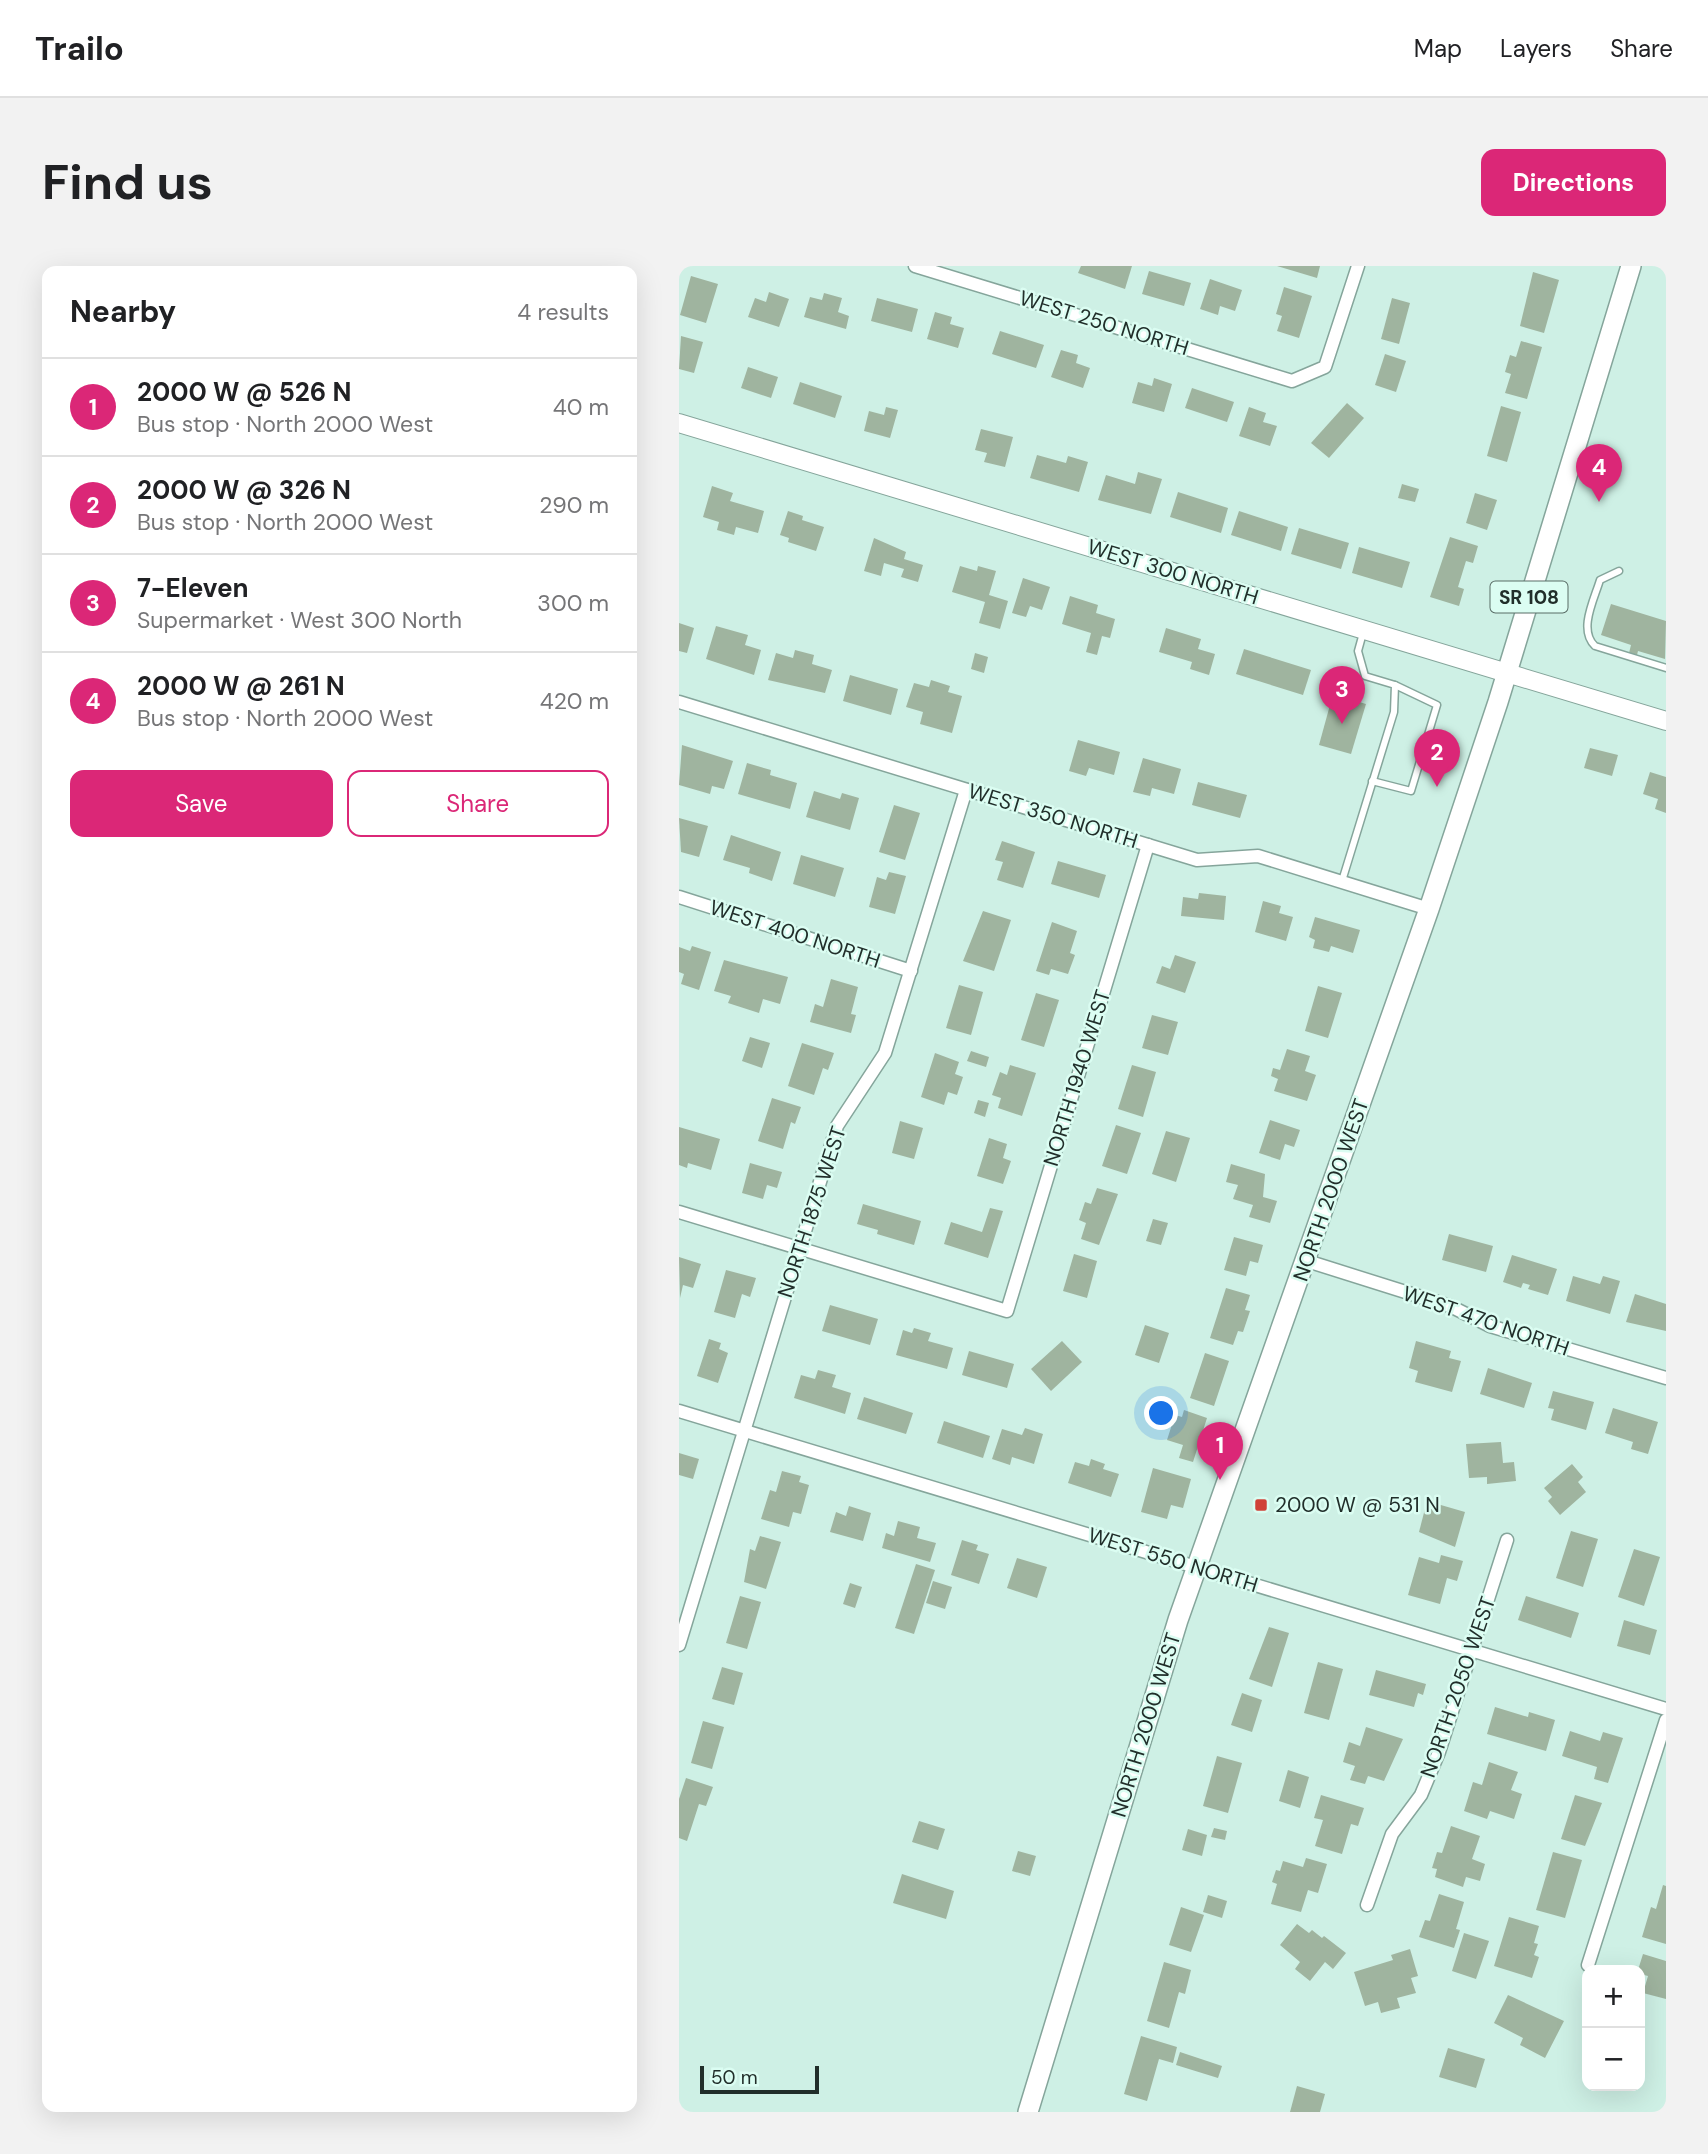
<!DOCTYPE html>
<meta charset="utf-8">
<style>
:root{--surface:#fff;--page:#f2f2f2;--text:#202124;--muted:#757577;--line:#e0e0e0;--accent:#db2777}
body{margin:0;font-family:"DM Sans",sans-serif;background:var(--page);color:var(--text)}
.controls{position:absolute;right:21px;bottom:21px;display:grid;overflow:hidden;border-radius:14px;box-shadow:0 7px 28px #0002}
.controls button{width:63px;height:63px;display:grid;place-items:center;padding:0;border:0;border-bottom:2px solid var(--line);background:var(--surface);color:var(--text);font:35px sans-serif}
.scale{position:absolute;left:21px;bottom:18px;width:119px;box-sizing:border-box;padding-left:7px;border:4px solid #212e2a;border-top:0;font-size:19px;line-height:24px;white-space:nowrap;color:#212e2a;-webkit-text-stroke:5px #dbfdf2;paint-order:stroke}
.you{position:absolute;left:483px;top:1148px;width:24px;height:24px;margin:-18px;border:5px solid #fff;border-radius:50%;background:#1a73e8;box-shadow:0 0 0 10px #1a73e833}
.badge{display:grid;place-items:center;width:46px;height:46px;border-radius:50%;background:var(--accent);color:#fff;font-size:23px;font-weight:700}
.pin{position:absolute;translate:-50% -58px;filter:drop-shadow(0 2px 4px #0008)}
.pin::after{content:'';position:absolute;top:37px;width:24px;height:21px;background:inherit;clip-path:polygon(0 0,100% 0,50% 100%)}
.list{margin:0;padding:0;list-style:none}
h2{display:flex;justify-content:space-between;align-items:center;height:91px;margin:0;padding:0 28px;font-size:30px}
h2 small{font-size:23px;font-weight:400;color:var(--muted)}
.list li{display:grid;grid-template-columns:46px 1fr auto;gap:21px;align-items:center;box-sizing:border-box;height:98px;padding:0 28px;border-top:2px solid var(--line)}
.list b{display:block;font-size:26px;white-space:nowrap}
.list p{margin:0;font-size:23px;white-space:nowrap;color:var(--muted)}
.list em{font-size:23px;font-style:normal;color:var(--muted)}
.actions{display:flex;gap:14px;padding:21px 28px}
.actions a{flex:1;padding:16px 0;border:2px solid var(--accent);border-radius:14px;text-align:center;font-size:24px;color:var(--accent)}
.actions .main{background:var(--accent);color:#fff}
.map{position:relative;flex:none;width:987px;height:1846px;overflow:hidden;border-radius:14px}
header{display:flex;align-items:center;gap:42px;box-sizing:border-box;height:98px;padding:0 35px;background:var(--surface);border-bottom:2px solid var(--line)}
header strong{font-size:33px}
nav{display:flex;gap:38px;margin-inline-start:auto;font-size:24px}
.intro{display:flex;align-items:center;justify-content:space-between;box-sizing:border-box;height:168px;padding:0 42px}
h1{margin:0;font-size:49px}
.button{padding:18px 32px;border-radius:14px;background:var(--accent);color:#fff;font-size:24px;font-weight:700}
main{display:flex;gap:42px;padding:0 42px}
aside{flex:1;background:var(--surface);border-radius:14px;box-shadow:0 7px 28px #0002}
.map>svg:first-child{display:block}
.building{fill:#9fb49f}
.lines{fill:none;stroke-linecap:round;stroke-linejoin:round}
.lane-casing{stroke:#85a59b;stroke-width:9}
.street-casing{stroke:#85a59b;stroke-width:15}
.secondary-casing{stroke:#85a59b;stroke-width:20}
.primary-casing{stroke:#85a59b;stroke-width:22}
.lane{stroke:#fff;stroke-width:6}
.street{stroke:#fff;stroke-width:12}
.secondary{stroke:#fff;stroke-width:18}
.primary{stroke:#fff;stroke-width:19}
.poi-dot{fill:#d04238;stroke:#dbfdf2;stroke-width:2.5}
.labels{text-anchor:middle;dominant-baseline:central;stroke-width:5;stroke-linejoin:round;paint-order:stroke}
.shield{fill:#dbfdf2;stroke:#596c66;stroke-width:2}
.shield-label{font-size:19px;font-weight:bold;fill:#212e2a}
.street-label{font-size:21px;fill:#212e2a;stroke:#dbfdf2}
.poi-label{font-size:21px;fill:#212e2a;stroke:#dbfdf2;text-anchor:start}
</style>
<header>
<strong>Trailo</strong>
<nav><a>Map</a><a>Layers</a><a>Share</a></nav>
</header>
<div class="intro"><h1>Find us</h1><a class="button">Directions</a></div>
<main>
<aside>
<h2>Nearby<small>4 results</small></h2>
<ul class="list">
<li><span class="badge">1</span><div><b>2000 W @ 526 N</b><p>Bus stop · North 2000 West</p></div><em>40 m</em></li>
<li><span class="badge">2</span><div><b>2000 W @ 326 N</b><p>Bus stop · North 2000 West</p></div><em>290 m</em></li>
<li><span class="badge">3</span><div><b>7-Eleven</b><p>Supermarket · West 300 North</p></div><em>300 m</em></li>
<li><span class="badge">4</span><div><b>2000 W @ 261 N</b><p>Bus stop · North 2000 West</p></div><em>420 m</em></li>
</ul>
<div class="actions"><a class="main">Save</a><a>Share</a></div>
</aside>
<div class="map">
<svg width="987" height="1846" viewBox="0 0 987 1846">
<rect width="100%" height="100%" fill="#cef0e5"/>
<g class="building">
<path d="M402 0H453L446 23 399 7Z"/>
<path d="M598 0H641L638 12Z"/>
<path d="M470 5 512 17 505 40 463 28Z"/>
<path d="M854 6 880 14 865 67 841 60Z"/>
<path d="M12 10 39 18 27 57 1 49Z"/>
<path d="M531 13 563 24 556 45 541 40 539 49 521 43Z"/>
<path d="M605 21 633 30 620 72 598 65 603 50 597 48Z"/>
<path d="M90 26 110 33 100 61 69 51 76 32 87 36Z"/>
<path d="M145 27 163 32 159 46 170 50 167 63 125 51 131 31 143 34Z"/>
<path d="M198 32 239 43 233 66 192 55Z"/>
<path d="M713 32 731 37 720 78 702 73Z"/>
<path d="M256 46 273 51 271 58 285 62 279 82 248 73Z"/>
<path d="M321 65 365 79 357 102 313 88Z"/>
<path d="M2 70 24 76 15 107 0 103Z"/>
<path d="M842 75 863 81 848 133 826 127 832 108 826 106 831 89 837 91Z"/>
<path d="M382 84 399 89 397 97 411 102 404 122 372 111Z"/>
<path d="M706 88 727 95 717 126 696 119Z"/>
<path d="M69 101 99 111 92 132 62 122Z"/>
<path d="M475 112 493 118 485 146 453 137 459 116 473 120Z"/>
<path d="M121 116 163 130 156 152 114 138Z"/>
<path d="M513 122 555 136 548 156 506 142Z"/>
<path d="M668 137 685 152 650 192 632 177Z"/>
<path d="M822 140 842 146 828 196 808 190Z"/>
<path d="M207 141 219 144 211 172 185 165 190 145 205 149Z"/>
<path d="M570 141 587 147 584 156 598 160 591 180 560 170Z"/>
<path d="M302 163 334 171 326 201 305 196 308 187 296 184Z"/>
<path d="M358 189 387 197 389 190 409 196 400 226 351 212Z"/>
<path d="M459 206 483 213 472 248 419 234 427 209 456 218Z"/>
<path d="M723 218 740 223 736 236 719 232Z"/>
<path d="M33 220 54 227 51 235 85 245 79 267 57 261 55 269 38 264 40 256 24 251Z"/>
<path d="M499 226 549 242 542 267 491 251Z"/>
<path d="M796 227 818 234 808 264 787 257Z"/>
<path d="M109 245 124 250 123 254 145 261 137 285 109 276 110 272 101 269Z"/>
<path d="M560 245 609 261 602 285 552 269Z"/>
<path d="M620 262 670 277 662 303 612 288Z"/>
<path d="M771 271 799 280 794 297 787 295 779 321 785 323 780 340 751 331Z"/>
<path d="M195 272 227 286 225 293 244 299 239 316 222 311 225 303 205 297 202 310 185 305Z"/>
<path d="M680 281 731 296 723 322 673 307Z"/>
<path d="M281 300 298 305 299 300 317 305 310 329 329 335 321 363 300 357 306 336 273 326Z"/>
<path d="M344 312 371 321 363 344 351 340 347 351 333 347Z"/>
<path d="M391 330 419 339 417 347 436 353 431 372 423 370 418 389 407 386 412 367 383 358Z"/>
<path d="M932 338 987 355 986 393 959 385 958 389 950 387 952 379 922 369Z"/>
<path d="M0 357 15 362 8 387 0 385Z"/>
<path d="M37 360 69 369 66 379 82 384 75 409 27 393Z"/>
<path d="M487 362 522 373 519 383 536 388 530 409 511 403 513 396 480 386Z"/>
<path d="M565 383 632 404 624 429 557 408Z"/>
<path d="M116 384 135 389 133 398 153 404 146 427 89 414 97 387 114 392Z"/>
<path d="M296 387 309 391 305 407 292 403Z"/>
<path d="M171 409 219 423 212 449 164 435Z"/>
<path d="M252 414 271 420 269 426 283 430 273 467 241 458 244 446 227 441 235 417 250 421Z"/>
<path d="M654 428 687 438 672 488 640 479Z"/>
<path d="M399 474 441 486 435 509 410 502 407 510 390 505Z"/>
<path d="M3 479 54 495 45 523 33 520 31 528 0 519Z"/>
<path d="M911 482 939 489 933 510 905 502Z"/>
<path d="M464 492 502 503 495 528 473 522 471 530 454 526Z"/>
<path d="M68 497 92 504 91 509 118 517 111 543 59 528Z"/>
<path d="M971 506 987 511V547L976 543 979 533 964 528Z"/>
<path d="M519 516 568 529 561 552 513 539Z"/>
<path d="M135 525 161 533 163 527 180 532 171 564 127 551Z"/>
<path d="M215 539 241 547 226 594 200 586Z"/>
<path d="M0 552 29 560 20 591 2 586Z"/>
<path d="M52 569 102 586 93 615 70 607 71 602 44 594Z"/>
<path d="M323 575 356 586 344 622 318 614 324 596 316 594Z"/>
<path d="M122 589 165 602 156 631 114 618Z"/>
<path d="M379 595 427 609 420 632 372 618Z"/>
<path d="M210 606 227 610 216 648 190 641 198 611 207 614Z"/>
<path d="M520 627 547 630 545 654 502 650 504 631 519 633Z"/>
<path d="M584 635 602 640 600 647 614 651 607 675 576 666Z"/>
<path d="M304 645 332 654 315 705 284 695Z"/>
<path d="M636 651 681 664 674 687 652 680 650 686 634 682 636 674 630 671Z"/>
<path d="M373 656 398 665 391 687 396 689 389 708 372 703 370 709 357 705Z"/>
<path d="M13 680 32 686 20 724 2 718 5 708 0 706V681L11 685Z"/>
<path d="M496 689 517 696 506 727 477 717 483 700 491 703Z"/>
<path d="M45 694 109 711 101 738 84 733 80 747 49 737 52 730 35 725Z"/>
<path d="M152 713 179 721 172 748 177 749 172 767 131 756 136 738 144 741Z"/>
<path d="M280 719 304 726 292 769 267 762Z"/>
<path d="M639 720 663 727 649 772 626 765Z"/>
<path d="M357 727 380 734 365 781 342 774Z"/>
<path d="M473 749 499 756 489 789 463 782Z"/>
<path d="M71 771 91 777 83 802 63 795Z"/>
<path d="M123 777 155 787 149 804 144 802 135 829 109 820Z"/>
<path d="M608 783 631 790 626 805 637 809 628 835 595 825 599 813 592 810 594 802 601 804Z"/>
<path d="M292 785 310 791 307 801 288 795Z"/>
<path d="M256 787 280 796 276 808 284 811 278 829 269 826 265 839 242 831Z"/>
<path d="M331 799 357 807 343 850 319 842 322 832 313 829 321 806 328 809Z"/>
<path d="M453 799 477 806 464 851 439 843Z"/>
<path d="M93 832 122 841 116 858 112 856 104 883 79 875Z"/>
<path d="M299 834 310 837 306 851 295 847Z"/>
<path d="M591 854 621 864 615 881 606 878 601 894 580 887Z"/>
<path d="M221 855 244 862 235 893 213 887Z"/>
<path d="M437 859 462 867 448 908 423 900Z"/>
<path d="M0 861 41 873 32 904 9 897 8 902 0 899Z"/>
<path d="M487 865 511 872 497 916 473 908Z"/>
<path d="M310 872 328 878 324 892 332 895 324 918 298 910Z"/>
<path d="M71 897 103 906 98 922 88 919 84 933 63 927Z"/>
<path d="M552 898 586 908 584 931 598 935 591 957 570 951 574 939 554 933 559 919 547 916Z"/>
<path d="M418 922 439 928 420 979 402 973 407 957 400 954 406 936 412 938Z"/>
<path d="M184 938 242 955 235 979 198 968 199 964 178 958Z"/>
<path d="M311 942 324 945 309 992 265 978 272 956 303 966Z"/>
<path d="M474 953 489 957 482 979 467 975Z"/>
<path d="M770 968 814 980 807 1006 763 994Z"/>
<path d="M555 971 584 979 579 997 571 995 567 1010 545 1004Z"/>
<path d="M395 988 418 995 408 1032 384 1025Z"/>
<path d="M833 989 878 1003 869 1029 849 1023 851 1019 844 1017 842 1022 824 1016Z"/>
<path d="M0 991 22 998 14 1022 4 1019 1 1032Z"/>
<path d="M47 1004 77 1012 71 1031 63 1028 56 1052 35 1046Z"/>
<path d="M894 1010 921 1018 924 1010 941 1015 931 1048 887 1035Z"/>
<path d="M547 1022 571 1029 566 1044 571 1045 564 1066 559 1065 554 1079 531 1072Z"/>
<path d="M956 1028 987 1038V1065L947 1056Z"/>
<path d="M151 1039 199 1053 191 1079 143 1065Z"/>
<path d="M466 1059 490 1067 480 1097 456 1089Z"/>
<path d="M235 1062 252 1067 249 1075 274 1082 268 1103 217 1089 224 1064 233 1067Z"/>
<path d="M30 1073 42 1077 40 1083 49 1087 39 1117 18 1110Z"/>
<path d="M383 1075 403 1096 372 1125 352 1103Z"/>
<path d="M737 1075 772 1085 770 1092 782 1095 773 1126 736 1116 739 1105 730 1102Z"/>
<path d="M290 1085 335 1098 328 1122 283 1109Z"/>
<path d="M526 1087 550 1095 535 1140 511 1132Z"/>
<path d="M809 1102 853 1117 845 1142 801 1128Z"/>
<path d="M139 1104 157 1109 153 1121 172 1127 166 1148 115 1132 122 1109 136 1113Z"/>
<path d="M874 1125 915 1136 907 1164 872 1154 875 1143 869 1142Z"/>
<path d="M185 1131 234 1147 227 1168 178 1153Z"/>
<path d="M934 1142 979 1156 969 1188 952 1183 954 1176 926 1167Z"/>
<path d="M505 1144 528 1152 514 1196 500 1192 504 1179 488 1174 496 1149 503 1151Z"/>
<path d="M265 1155 311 1170 304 1192 258 1177Z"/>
<path d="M346 1162 364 1168 355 1198 333 1191 331 1199 313 1193 323 1163 343 1169Z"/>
<path d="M822 1176 824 1197 835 1196 837 1215 808 1218V1211L790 1212 787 1178Z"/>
<path d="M0 1187 20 1193 14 1213 0 1209Z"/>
<path d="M412 1193 426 1198 424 1203 440 1208 432 1231 389 1217 396 1196 410 1200Z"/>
<path d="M893 1198 904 1211 899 1216 907 1226 881 1249 869 1235 873 1231 865 1222Z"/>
<path d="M474 1202 512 1213 504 1242 492 1239 488 1253 462 1246Z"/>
<path d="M103 1205 122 1210 120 1216 130 1219 122 1248 114 1246 110 1261 82 1253 91 1224 97 1226Z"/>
<path d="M748 1235 786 1246 776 1281 740 1266Z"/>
<path d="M170 1240 192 1247 184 1275 151 1266 157 1246 167 1250Z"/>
<path d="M219 1255 241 1261 238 1272 257 1277 251 1296 203 1282 207 1267 215 1270Z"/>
<path d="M892 1265 919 1273 904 1321 877 1312Z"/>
<path d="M81 1270 102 1276 87 1323 65 1316 71 1283 76 1285Z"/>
<path d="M283 1274 299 1279 297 1284 310 1288 300 1318 272 1309Z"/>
<path d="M955 1283 981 1291 965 1340 939 1331Z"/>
<path d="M762 1289 784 1295 778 1315 768 1312 761 1338 729 1329 740 1291 760 1297Z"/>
<path d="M338 1292 368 1301 358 1332 328 1322Z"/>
<path d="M237 1298 256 1304 235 1368 216 1362Z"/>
<path d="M254 1315 273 1321 266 1343 247 1337Z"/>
<path d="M171 1317 183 1321 176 1342 164 1338Z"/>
<path d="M61 1330 82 1336 68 1383 47 1377Z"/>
<path d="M847 1330 900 1347 892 1372 839 1354Z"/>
<path d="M945 1354 978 1364 971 1389 938 1380Z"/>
<path d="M590 1361 610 1367 593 1421 570 1413Z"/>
<path d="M639 1396 664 1403 650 1454 625 1447Z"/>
<path d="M43 1401 64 1407 55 1439 33 1433Z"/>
<path d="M697 1404 747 1418 744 1429 739 1427 735 1441 690 1429Z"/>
<path d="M563 1427 583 1434 573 1466 552 1459Z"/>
<path d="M816 1441 849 1451 850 1446 876 1454 867 1485 808 1468Z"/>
<path d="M24 1455 45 1461 33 1503 12 1497Z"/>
<path d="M687 1461 724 1473 705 1515 689 1510 686 1518 671 1514 676 1500 664 1496 670 1476 681 1480Z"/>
<path d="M891 1465 921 1475 924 1466 944 1472 929 1517 915 1513 918 1501 883 1490Z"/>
<path d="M538 1490 563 1497 549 1547 524 1540Z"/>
<path d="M810 1496 839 1506 832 1524 843 1528 835 1553 811 1545 808 1553 785 1545 794 1516 803 1519Z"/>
<path d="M609 1504 630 1511 621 1542 600 1535Z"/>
<path d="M7 1512 34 1521 27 1540 20 1538 8 1575 0 1572V1533Z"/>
<path d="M642 1529 685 1542 679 1560 672 1558 663 1588 636 1580 644 1554 635 1552Z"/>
<path d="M896 1529 923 1537 906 1580 882 1573Z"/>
<path d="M240 1555 266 1563 259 1584 233 1576Z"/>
<path d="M772 1560 801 1570 793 1593 806 1598 801 1615 787 1611 784 1621 756 1611 758 1603 753 1602 758 1586 763 1587Z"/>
<path d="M535 1562 548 1565 546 1574 532 1571Z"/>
<path d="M509 1563 528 1569 523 1590 503 1584Z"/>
<path d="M339 1585 357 1590 351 1610 333 1605Z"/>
<path d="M874 1586 903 1594 886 1652 857 1644Z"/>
<path d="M627 1592 648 1598 639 1627 629 1624 622 1646 592 1638 598 1618 593 1616 597 1604 601 1605 604 1595 624 1601Z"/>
<path d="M223 1608 275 1625 267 1653 214 1637Z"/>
<path d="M984 1619 987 1620V1678L963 1671 972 1641 977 1643Z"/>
<path d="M760 1628 785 1636 777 1663 781 1664 775 1682 740 1671 746 1654 751 1655Z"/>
<path d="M529 1629 548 1635 543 1652 524 1646Z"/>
<path d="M502 1641 525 1649 512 1686 490 1679Z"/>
<path d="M830 1651 860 1660 855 1677 859 1678 855 1689 860 1691 853 1712 815 1700Z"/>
<path d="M618 1658 630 1667 633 1664 643 1672 645 1670 667 1687 654 1703 646 1696 631 1715 616 1703 621 1696 601 1679Z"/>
<path d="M785 1667 810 1675 797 1713 773 1705Z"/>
<path d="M731 1683 739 1710 732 1712 737 1727 718 1732 721 1742 702 1747 699 1736 686 1740 675 1706 714 1694 712 1689Z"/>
<path d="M964 1688 987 1695V1733L964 1727 969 1710 961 1708 959 1704Z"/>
<path d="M485 1696 512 1704 506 1728 500 1726 490 1762 468 1755Z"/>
<path d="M829 1729 885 1755 866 1792 841 1779 844 1772 815 1757Z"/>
<path d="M462 1770 498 1781 494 1797 480 1793 468 1835 445 1828Z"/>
<path d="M769 1782 806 1793 797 1822 760 1811Z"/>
<path d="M501 1786 543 1800 539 1812 497 1799Z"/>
<path d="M618 1820 646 1828 641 1846H611Z"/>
</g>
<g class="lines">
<defs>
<g id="lane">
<path d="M940 305 921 314C915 334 899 364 916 380L987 402"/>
<path d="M693 515 732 525 758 439 716 419"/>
<path d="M663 615 715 446 716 419 686 410 679 385 684 367"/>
</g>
<g id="street">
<path d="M236 0 613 115 646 101 679 0"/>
<path d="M0 436 518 594 579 590 750 643"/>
<path d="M0 631 232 705"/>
<path d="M0 946 328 1045 469 579"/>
<path d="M628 995 771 1040 811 1060 987 1112"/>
<path d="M0 1145 987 1443"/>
<path d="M0 1379 158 860 206 787 287 524"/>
<path d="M688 1639 713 1568 742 1529 760 1486 828 1274"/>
<path d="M909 1699 987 1454"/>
</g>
<path id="secondary" d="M0 157 987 455"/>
<path id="primary" d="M349 1846 499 1354 750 643 819 436 952 0"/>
</defs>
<use href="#lane" class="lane-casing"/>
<use href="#street" class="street-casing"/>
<use href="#secondary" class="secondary-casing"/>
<use href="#primary" class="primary-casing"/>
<use href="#lane" class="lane"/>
<use href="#street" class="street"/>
<use href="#secondary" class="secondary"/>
<use href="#primary" class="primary"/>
</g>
<rect class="poi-dot" x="575" y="1232" width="14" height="14" rx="3.5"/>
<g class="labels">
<rect class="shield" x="811.5" y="315.5" width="77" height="31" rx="5"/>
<g class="shield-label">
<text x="850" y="331">SR 108</text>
</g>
<g class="street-label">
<text transform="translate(425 57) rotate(17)">WEST 250 NORTH</text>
<text transform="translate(494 306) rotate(17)">WEST 300 NORTH</text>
<text transform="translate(374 550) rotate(17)">WEST 350 NORTH</text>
<text transform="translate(116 668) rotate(18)">WEST 400 NORTH</text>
<text transform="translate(398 812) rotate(-73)">NORTH 1940 WEST</text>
<text transform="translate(652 924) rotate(-71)">NORTH 2000 WEST</text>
<text transform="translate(133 946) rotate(-72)">NORTH 1875 WEST</text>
<text transform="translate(807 1055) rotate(19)">WEST 470 NORTH</text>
<text transform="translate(494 1294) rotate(17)">WEST 550 NORTH</text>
<text transform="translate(779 1421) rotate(-71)">NORTH 2050 WEST</text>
<text transform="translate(467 1459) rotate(-73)">NORTH 2000 WEST</text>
</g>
<g class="poi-label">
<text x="596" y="1239">2000 W @ 531 N</text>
</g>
</g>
</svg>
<div class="controls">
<button>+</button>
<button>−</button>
</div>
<div class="scale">50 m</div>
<div class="you"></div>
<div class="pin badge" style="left:541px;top:1214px">1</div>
<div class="pin badge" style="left:758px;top:521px">2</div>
<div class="pin badge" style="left:663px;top:458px">3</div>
<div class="pin badge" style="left:920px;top:236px">4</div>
</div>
</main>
